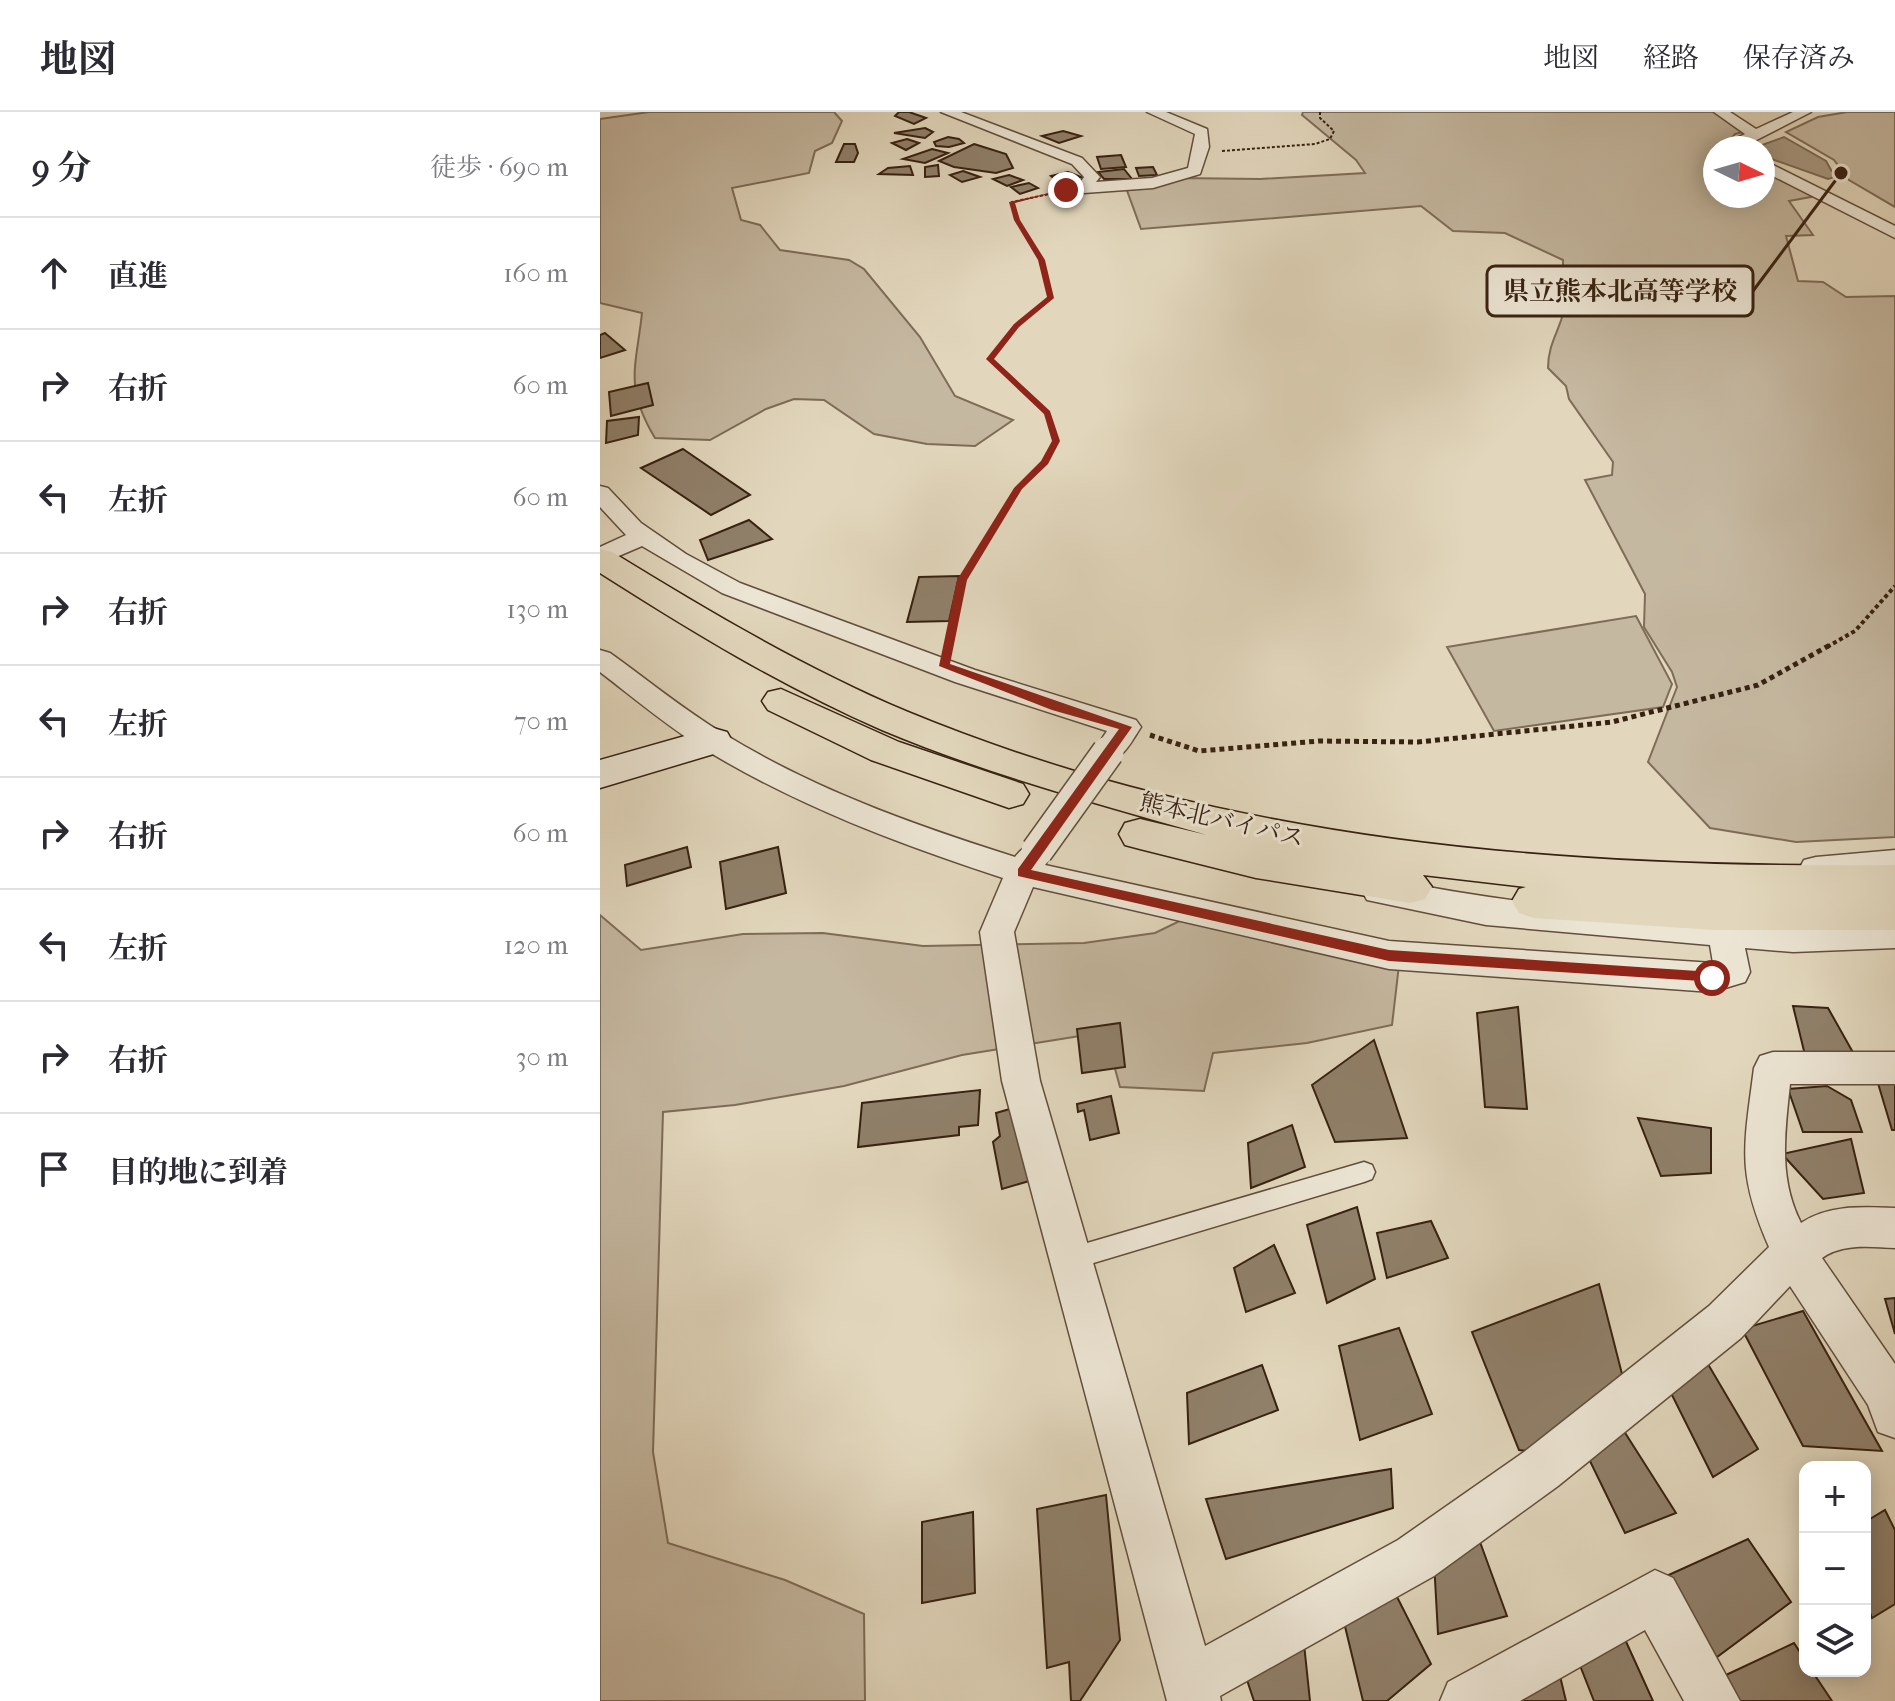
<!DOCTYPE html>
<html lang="ja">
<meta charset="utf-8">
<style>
:root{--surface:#fff;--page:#f2f2f3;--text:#2b2b33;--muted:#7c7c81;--line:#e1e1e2}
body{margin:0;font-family:"IM FELL French Canon","Noto Serif JP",serif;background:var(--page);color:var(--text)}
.controls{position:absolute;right:24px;bottom:24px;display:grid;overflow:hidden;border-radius:16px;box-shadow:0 4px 20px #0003}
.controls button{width:72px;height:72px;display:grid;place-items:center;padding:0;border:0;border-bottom:2px solid var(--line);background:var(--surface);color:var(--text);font:40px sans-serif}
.compass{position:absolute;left:1103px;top:24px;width:72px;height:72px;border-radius:50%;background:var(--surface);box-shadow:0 4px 20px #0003;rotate:95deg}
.stop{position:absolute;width:24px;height:24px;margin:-18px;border:6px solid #8f2418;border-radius:50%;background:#fff}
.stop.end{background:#8f2418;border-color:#fff;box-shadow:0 2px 8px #0008}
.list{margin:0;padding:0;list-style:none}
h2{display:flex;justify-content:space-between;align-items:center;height:104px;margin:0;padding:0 32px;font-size:34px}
h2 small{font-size:26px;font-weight:400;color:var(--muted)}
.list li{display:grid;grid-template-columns:52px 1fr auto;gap:24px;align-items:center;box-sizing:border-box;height:112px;padding:0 32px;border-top:2px solid var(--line)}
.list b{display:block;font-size:30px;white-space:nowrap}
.list em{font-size:26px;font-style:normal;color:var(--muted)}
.icon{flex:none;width:44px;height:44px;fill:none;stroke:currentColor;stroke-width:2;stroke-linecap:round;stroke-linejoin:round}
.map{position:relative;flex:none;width:1295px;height:1589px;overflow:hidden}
header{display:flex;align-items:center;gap:48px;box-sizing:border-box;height:112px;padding:0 40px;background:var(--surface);border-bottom:2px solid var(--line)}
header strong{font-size:38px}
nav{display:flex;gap:44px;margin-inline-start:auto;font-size:28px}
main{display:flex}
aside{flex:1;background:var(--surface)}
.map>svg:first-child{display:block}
.green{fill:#c5b8a0;stroke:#7e6c58;stroke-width:2}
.water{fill:#a89983;stroke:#7b6955;stroke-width:2}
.building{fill:#90806a;stroke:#372111;stroke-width:2}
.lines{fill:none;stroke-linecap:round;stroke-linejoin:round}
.lane-casing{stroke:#624e3c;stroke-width:3}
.street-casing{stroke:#624e3c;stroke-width:3}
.secondary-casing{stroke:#372111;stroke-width:3}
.highway-casing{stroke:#372111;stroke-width:3}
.path-far3{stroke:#372111;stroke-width:2;stroke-dasharray:3 2;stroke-linecap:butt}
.path-far2{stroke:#372111;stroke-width:3;stroke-dasharray:3 2;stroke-linecap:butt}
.path-far1{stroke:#372111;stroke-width:4;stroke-dasharray:4 3;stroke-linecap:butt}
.path{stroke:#372111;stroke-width:5;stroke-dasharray:5 4;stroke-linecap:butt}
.lane{fill:#ece5d4;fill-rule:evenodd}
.street{fill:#ece5d4;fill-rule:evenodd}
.secondary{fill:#ece5d4;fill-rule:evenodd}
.highway{fill:#e2d7bd;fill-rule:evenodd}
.street-bridge-casing{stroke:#624e3c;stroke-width:34;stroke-linecap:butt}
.street-bridge{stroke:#ece5d4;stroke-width:31}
.route{fill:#8f2418}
.labels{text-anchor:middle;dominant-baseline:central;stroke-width:6;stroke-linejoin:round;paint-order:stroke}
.street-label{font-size:24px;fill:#372111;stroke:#ece5d4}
.leader{fill:none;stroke:#372111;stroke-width:3}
.callout-dot{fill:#372111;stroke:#ece5d4;stroke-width:3}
.callout{fill:#ece5d4;stroke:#372111;stroke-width:3}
.callout-label{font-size:26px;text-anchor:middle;font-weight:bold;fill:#372111}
</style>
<header>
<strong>地図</strong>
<nav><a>地図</a><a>経路</a><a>保存済み</a></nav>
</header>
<main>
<aside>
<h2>9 分<small>徒歩 · 690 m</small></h2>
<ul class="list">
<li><svg class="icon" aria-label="ahead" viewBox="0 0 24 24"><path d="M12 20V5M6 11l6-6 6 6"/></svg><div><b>直進</b></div><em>160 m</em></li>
<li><svg class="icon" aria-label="right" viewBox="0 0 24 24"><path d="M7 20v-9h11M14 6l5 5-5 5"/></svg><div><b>右折</b></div><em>60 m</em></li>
<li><svg class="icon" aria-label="left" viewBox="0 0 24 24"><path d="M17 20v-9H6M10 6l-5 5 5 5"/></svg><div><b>左折</b></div><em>60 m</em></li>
<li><svg class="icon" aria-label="right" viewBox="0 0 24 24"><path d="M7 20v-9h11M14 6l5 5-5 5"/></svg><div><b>右折</b></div><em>130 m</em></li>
<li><svg class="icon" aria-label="left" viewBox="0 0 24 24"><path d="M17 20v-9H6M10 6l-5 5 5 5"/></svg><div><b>左折</b></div><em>70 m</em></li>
<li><svg class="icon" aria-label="right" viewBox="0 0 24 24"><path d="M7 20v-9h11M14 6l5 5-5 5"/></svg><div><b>右折</b></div><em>60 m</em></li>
<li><svg class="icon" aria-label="left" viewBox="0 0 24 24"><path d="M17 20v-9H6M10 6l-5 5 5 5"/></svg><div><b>左折</b></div><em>120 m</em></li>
<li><svg class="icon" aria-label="right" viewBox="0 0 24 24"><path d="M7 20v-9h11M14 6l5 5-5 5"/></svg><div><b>右折</b></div><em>30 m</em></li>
<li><svg class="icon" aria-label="arrive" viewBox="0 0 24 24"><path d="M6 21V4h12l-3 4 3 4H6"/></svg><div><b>目的地に到着</b></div></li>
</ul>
</aside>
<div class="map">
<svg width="1295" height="1589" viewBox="0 0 1295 1589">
<rect width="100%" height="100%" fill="#e2d7bd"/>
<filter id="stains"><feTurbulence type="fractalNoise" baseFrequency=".0025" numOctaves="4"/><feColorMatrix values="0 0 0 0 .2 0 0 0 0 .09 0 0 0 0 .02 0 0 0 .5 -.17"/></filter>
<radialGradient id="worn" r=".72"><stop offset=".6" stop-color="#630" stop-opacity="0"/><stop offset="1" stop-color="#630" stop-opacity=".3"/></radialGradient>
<g class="green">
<path d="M49 0H234L242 9 232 31 215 39 209 61 132 76 141 108 160 113 180 138 249 148 264 157 320 225 355 284 413 308 375 334 327 332 274 322 224 288 194 287 166 297 110 328 55 326C24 274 36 256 42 201L0 191V7Z"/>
<path d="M703 0H1116L1143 20 1135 22 1126 33 1128 36H1115V84H1163V59L1216 84 1189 89 1213 123 1186 124 1198 169 1223 170 1246 185 1295 184V725L1196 730 1110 716 1048 650 1077 575 1072 560 1044 515 1045 482 985 368 1012 363 1013 350 969 287 966 274 948 256C948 226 966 212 964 187L938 171 963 158V148L905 121 853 119 821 94 541 117 525 73 578 66 660 67 765 61 756 48 702 3Z"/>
<path d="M1247 0H1295V95L1249 68 1234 48 1186 20 1218 5Z"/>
<path d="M1036 504 1072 572 1063 595 894 619 847 535Z"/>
<path d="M594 802 799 853 792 913 707 931 613 941 604 979 520 975 505 920 362 943 244 974 135 993 63 1000 53 1340 68 1431 185 1468 264 1502 265 1589H0V803L41 838 143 822 223 821 323 834 484 831 555 821Z"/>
</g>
<path class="water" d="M1184 25 1226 49 1235 65 1228 67 1163 44V36H1154Z"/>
<g class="building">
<path d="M299 0H309L326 6 314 12 295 4Z"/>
<path d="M325 16 333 20 325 26 294 21Z"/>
<path d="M463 19 481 24 459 31 442 24Z"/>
<path d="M348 25 359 27 364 31 349 35 336 34 334 30Z"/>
<path d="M307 27 319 31 306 38 292 31Z"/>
<path d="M244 32H255L258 41 254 50H236Z"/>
<path d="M374 32 406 42 413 56 396 61 354 55 339 49Z"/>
<path d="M332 37 348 41 325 51 303 47Z"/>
<path d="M521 43 526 55 501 57 497 45Z"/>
<path d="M338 53 339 64 325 65V55Z"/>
<path d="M310 54 313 63 279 62 288 56Z"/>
<path d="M553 55 557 63 539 64 536 56Z"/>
<path d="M524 57 532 67H504L498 60Z"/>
<path d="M363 59 380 65 362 70 350 63Z"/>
<path d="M468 60 481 65 460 71 451 64Z"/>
<path d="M409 63 423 68 407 74 393 67Z"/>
<path d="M429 71 438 76 420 82 411 75Z"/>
<path d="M5 221 25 238 0 246V223Z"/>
<path d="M48 271 53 293 11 304 9 280Z"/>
<path d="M39 305 38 323 6 331 7 309Z"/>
<path d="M83 337 150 383 111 403 41 356Z"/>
<path d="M149 408 172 427 108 448 100 428Z"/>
<path d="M359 464 349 509 307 510 319 465Z"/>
<path d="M87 735 91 755 27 774 25 753Z"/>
<path d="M178 735 186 781 126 797 120 750Z"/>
<path d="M1193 894 1228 896 1255 944 1205 943Z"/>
<path d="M918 895 927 997 885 995 877 901Z"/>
<path d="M520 911 525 955 482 961 477 917Z"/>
<path d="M774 928 807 1026 735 1030 712 973Z"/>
<path d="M1277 968 1295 970V1018H1292Z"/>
<path d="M1227 974 1251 988 1262 1020H1203L1188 977Z"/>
<path d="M380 978 378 1013 359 1015V1023L258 1035 262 991Z"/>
<path d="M511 984 519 1021 490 1028 484 998 478 1000 477 992Z"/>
<path d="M420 994 436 1067 402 1077 393 1030 400 1024 396 1001Z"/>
<path d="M1038 1006 1111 1016V1061L1061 1064Z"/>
<path d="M692 1013 705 1055 651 1076 648 1031Z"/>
<path d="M1251 1027 1264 1081 1223 1087 1182 1042Z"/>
<path d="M757 1095 775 1167 727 1191 707 1113Z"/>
<path d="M831 1109 848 1146 787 1166 777 1121Z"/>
<path d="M674 1133 695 1181 646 1200 634 1156Z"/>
<path d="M999 1172 1022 1262 935 1340 919 1338 872 1220Z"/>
<path d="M1295 1186V1222L1285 1187Z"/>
<path d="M1203 1199 1282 1339 1203 1334 1142 1217Z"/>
<path d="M799 1216 832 1302 760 1328 739 1234Z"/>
<path d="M1102 1242 1158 1337 1113 1365 1067 1273Z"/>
<path d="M662 1253 678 1298 589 1332 587 1281Z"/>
<path d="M1022 1316 1076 1401 1025 1421 988 1345Z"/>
<path d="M791 1357 793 1396 626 1447 606 1387Z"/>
<path d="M506 1383 520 1528 480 1589H471L469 1550 447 1556 437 1397Z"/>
<path d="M1285 1398 1295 1418V1492L1272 1506 1265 1488V1410Z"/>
<path d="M373 1400 375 1481 322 1491V1410Z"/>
<path d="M876 1419 907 1504 838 1522 834 1449Z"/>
<path d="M1148 1427 1191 1490 1109 1551 1062 1466Z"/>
<path d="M793 1477 831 1552 787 1589H763L742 1502Z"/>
<path d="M1023 1523 1053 1589H994L979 1551Z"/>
<path d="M1194 1531 1205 1548V1559H1212L1232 1589H1123L1111 1570Z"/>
<path d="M704 1532 710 1589H654L645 1562Z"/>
<path d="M960 1564 966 1589H916Z"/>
</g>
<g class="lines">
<defs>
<path id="lane" d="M764 1050 772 1053 775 1060 772 1067 764 1070 470 1158 462 1155 459 1147 462 1139 470 1136Z"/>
<g id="street">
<path d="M341 0H361L482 46 500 65 496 70 552 66 588 56 595 22 547 0H566L607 17 609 35 600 62 553 76 484 81 476 76 484 65 472 52Z"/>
<path d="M1114 0H1130L1156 17 1193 0H1211L1141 36H1127L1128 30 1145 22Z"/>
<path d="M1163 48 1295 114V126L1163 59Z"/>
<path d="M0 374 8 376 41 411 86 442 140 471 375 558 536 608 541 615C529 633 521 654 497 647L493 640 507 619 355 570 122 481 42 434 0 452V435L26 423 0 395Z"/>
<path d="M0 538 10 541C48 568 84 598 124 622 215 678 314 713 415 745 424 733 431 731 446 735L450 744 445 753 789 829 1113 851 1110 833 886 813 767 788 762 779 767 770 779 766C948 799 1123 815 1295 808V836L1193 840 1145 836 1150 860 1145 870 1112 880 789 857 433 775 414 820 440 969 605 1534 798 1428 924 1340 1109 1194 1169 1135C1136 1060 1144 1034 1154 956L1160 944 1173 940H1295V972H1190C1185 1020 1178 1066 1201 1111 1229 1092 1264 1095 1295 1096V1136C1270 1135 1243 1131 1222 1146L1295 1252V1326L1278 1320 1268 1293 1190 1174 1141 1226 958 1374 834 1464 620 1584 621 1589H567L402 969 380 820 403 766C299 732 198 694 104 637 68 615 34 586 0 560Z"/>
<path d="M1295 738V762L1216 769 1204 766 1199 757 1204 748 1216 745Z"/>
<path d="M1055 1458 1073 1466 1140 1589H1084L1045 1518 920 1589H840L848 1570Z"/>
</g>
<path id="secondary" d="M113 616 127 620 132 629 127 638 0 676V648Z"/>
<g id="highway">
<path d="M0 437 12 440C108 499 204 556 308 600 622 730 959 757 1295 753V818H1114L934 806 919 801 912 789 919 777 926 775 823 763 832 775 825 787 810 791 656 766 540 737 525 733 519 722 525 711 540 707 607 723C497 692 387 662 282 618 183 575 91 519 0 461Z"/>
<path d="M181 577 299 630 423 672 429 682 423 692 409 696 271 648 168 598 162 589 168 580Z"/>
</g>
</defs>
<use href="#lane" class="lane-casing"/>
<use href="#street" class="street-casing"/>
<use href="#secondary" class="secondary-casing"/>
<use href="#highway" class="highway-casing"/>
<g class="path-far3">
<path d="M622 39 715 32 730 27 734 19 720 6V0"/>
<path d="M437 140 417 108 412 90 463 79"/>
</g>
<path class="path-far2" d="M436 138 442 148 451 186 416 214 390 247 447 301 452 315"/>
<g class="path-far1">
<path d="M349 533 362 468 419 376 445 350 456 329 451 313"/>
<path d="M1227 535 1255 519 1295 474"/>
</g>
<path class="path" d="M550 623 599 639 719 629 818 630 1012 610 1158 573 1230 533"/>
<use href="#lane" class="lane"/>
<use href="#street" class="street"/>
<use href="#secondary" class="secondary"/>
<use href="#highway" class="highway"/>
<defs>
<path id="street-bridge" d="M437 739 508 640"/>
</defs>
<use href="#street-bridge" class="street-bridge-casing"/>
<use href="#street-bridge" class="street-bridge"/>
</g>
<path class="route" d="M468 77 415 91 420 108 445 148 454 186 419 215 394 247 450 299 460 329 448 352 422 377 367 468 350 552 532 615 431 758 789 838 1112 860 1117 862V870L789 849 418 764V757L519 617 452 598 339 554 357 468 414 376 441 349 452 329 444 302 386 247 414 212 447 185 438 148 414 108 409 90Z"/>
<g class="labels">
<g class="street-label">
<text transform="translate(622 708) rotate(13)">熊本北バイパス</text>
</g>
</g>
<path class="leader" d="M1241 61L1153 179"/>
<circle class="callout-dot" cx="1241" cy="61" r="8"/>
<rect class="callout" x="887" y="154" width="266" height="50" rx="8"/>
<g class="callout-label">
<text x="1020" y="188">県立熊本北高等学校</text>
</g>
<rect width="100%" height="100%" filter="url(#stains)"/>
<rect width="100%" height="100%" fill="url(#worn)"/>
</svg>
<div class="controls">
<button>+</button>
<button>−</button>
<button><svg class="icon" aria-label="layers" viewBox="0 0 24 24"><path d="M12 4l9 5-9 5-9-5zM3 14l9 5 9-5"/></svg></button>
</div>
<svg class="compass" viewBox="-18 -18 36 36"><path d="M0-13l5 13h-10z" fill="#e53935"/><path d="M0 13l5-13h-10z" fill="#7c7c81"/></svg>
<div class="stop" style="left:1112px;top:866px"></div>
<div class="stop end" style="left:466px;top:78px"></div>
</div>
</main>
